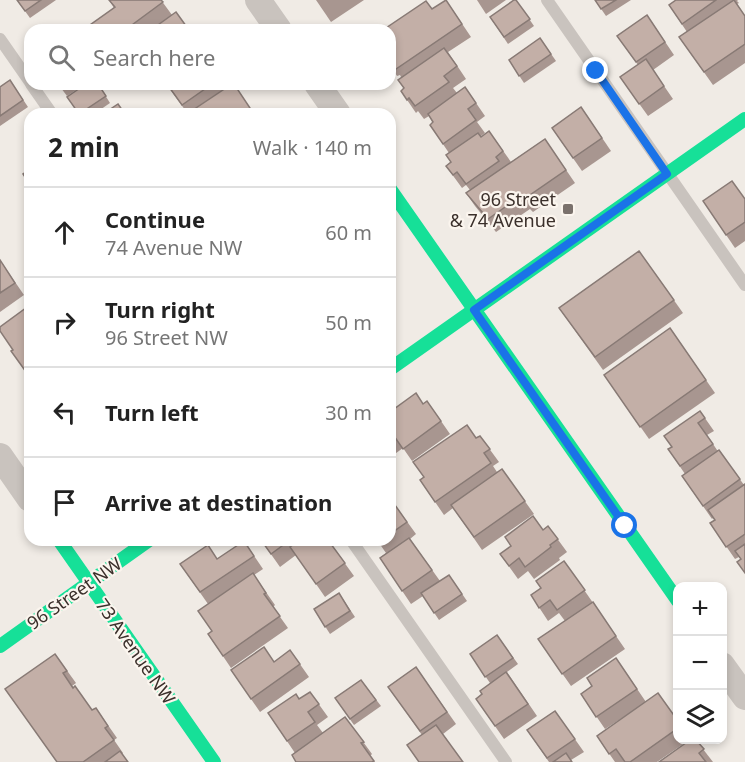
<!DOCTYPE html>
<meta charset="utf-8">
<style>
:root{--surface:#fff;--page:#f6f6f6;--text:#222;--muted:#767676;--line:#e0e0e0}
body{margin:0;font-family:"Noto Sans",sans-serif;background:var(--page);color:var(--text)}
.controls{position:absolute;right:18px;bottom:18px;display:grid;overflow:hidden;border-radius:12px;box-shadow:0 3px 9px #0003}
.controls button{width:54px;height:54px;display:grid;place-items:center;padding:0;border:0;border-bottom:2px solid var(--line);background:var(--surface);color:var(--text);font:30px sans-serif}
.stop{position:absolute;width:18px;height:18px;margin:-14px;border:4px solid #1a73e8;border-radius:50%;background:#fff}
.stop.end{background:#1a73e8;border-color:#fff;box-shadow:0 2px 6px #0008}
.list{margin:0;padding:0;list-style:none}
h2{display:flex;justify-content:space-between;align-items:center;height:78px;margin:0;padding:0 24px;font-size:26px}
h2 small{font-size:20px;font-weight:400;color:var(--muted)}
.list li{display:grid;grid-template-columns:39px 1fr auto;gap:18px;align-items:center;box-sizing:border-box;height:90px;padding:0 24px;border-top:2px solid var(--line)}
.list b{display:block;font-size:22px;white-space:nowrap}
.list p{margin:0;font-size:20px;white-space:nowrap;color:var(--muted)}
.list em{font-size:20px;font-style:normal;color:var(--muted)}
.icon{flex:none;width:33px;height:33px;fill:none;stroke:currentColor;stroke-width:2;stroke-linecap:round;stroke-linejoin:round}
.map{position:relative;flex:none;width:745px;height:762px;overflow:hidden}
.search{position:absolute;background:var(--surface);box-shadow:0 3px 9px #0003;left:24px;top:24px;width:372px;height:66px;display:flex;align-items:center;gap:15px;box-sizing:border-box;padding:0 21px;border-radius:18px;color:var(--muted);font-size:22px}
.panel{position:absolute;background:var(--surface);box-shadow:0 3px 9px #0003;left:24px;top:108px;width:372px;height:438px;border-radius:18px}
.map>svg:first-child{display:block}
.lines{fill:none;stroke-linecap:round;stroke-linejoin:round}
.lane{stroke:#c9c3be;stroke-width:12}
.street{stroke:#c9c3be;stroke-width:26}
.fast{stroke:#16e098;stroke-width:14}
.wall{fill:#a89690}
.building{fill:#c3afa7;stroke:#887a75;stroke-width:1.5}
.route{stroke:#1a73e8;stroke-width:8}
.poi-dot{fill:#7a716c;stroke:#fbf5ee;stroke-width:2}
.labels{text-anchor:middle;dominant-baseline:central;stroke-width:4.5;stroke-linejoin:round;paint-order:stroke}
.poi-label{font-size:18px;fill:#3b302b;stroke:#fbf5ee;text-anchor:end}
.street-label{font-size:18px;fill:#3b302b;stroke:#fbf5ee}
</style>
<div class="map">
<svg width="745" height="762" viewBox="0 0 745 762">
<rect width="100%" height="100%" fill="#f0ebe5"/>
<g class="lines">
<g class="lane">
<path d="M547 0 745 285"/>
<path d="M0 39 30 82"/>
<path d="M31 84 52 114"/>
<path d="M351 540 506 762"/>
</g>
<g class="street">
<path d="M258 0 279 30"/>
<path d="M317 84 338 114"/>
<path d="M0 456 30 499"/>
<path d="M722 665 745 697"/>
</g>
<g class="fast">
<path d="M390 189 678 601"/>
<path d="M390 369 745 119"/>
<path d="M59 540 214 762"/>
<path d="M0 646 149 540"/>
</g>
</g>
<g class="wall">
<path d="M17 0H56L30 18Z"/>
<path d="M109 0H161L172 15 189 30H93L114 8Z"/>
<path d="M316 0H364L331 22Z"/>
<path d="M446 0 471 37 448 52 466 79 453 88 457 93 465 87 485 116 477 122 485 133 481 136V137L489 131 511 162 545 139 575 183 533 212 530 209 496 232 475 206 466 193 470 190 466 185 462 188 446 166 451 162 449 153 430 125 433 122 429 116 424 119 418 111 416 113 401 91 404 88 401 77 400 75 397 76 390 65V30L432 9Z"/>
<path d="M477 0H506L486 14Z"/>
<path d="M516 0 534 26 508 44 490 17Z"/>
<path d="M595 0H631L606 16Z"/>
<path d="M676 0H738L737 1 739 3 737 4 745 16V63L713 85 679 37 687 32 669 5Z"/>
<path d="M647 15 674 55 653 70 673 99 648 116 620 77 638 65 617 36Z"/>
<path d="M540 38 556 61 524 83 509 60Z"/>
<path d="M10 80 28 107 0 126V87Z"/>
<path d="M58 84H85L67 96Z"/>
<path d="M98 84 110 103 94 114H79Z"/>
<path d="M166 84H227L229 86 188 114Z"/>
<path d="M581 107 611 151 582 171 552 128Z"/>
<path d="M745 199V241L735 248 703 201Z"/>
<path d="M639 251 683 313 603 370 559 308Z"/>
<path d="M0 260 24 295 0 312Z"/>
<path d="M670 328 715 393 649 439 604 375Z"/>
<path d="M427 401 450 434 412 461 403 448 392 456 390 454V412L423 404Z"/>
<path d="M700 411 714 431 707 435 717 450H719L744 485 745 484V573L741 559 739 557 735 559 710 523 715 520 713 518 712 519 682 476 685 474 668 449 672 447Z"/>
<path d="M480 436 499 462 493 466 497 472 502 469 534 514 482 550 453 508 444 515 420 480Z"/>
<path d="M390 498 416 534 410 539 440 581 449 575 467 601 439 620 423 596 411 604 380 558 386 553 377 540H390Z"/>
<path d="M548 526 567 552 559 558 560 560 534 579 528 571 518 579 500 554 543 530Z"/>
<path d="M261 540H328L354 576 325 597 296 555 280 567Z"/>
<path d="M244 541 263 569 254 575 275 605 273 607 288 628 231 668 208 634 212 631 208 604 180 564 218 559Z"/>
<path d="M564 561 625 649 571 686 538 639 565 621 559 613 548 621 531 595 541 588Z"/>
<path d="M339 593 355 617 330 634 314 609Z"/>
<path d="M497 635 518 664 507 672 537 716 504 739 476 699 482 694 490 683 470 654Z"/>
<path d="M290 650 309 677 260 712 231 670 274 662Z"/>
<path d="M55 654 76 683 72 686 92 710 96 708 117 738 114 740 123 753 122 754 128 762H57Z"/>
<path d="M616 658 646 702 678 721V740H689L657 762H615L597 736 642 705 605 729 581 694 592 686Z"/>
<path d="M416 667 456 724 443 734 422 735 388 687Z"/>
<path d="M361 680 381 706 354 725 335 698Z"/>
<path d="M310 692 328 717 317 725 323 733 345 717 372 754 370 756 375 762H296L295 753 268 713 299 699Z"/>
<path d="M555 711 584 752 571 760 572 762H549L527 730Z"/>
<path d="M696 740 713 762H659Z"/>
</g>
<g class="building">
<path d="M17 0H41L25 11Z"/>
<path d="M109 0H161L163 2 125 30H94L90 25 115 7Z"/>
<path d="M446 0 462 24 396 69 390 62V30H383L426 1 432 9Z"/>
<path d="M514 0H516L530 19 504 37 490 17Z"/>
<path d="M595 0H616L601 9Z"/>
<path d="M676 0H716L682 24 669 5Z"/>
<path d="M734 0 745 16V44L704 72 679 37Z"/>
<path d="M176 12 189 30H151Z"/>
<path d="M647 15 665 42 636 62 617 36Z"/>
<path d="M540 38 551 54 519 76 509 60Z"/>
<path d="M444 48 457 66 444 76 449 82 415 106 409 98 407 100 401 91 404 88 398 80Z"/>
<path d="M646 59 664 86 639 104 620 77Z"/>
<path d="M10 80 23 100 0 116V87Z"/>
<path d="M86 84H98L106 96 79 114 67 97Z"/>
<path d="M167 84H212L182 105Z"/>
<path d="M232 84H234L254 114H187Z"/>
<path d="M465 87 476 103 468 109 476 120 443 144 430 125 433 122 428 114Z"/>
<path d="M118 104 125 114H103Z"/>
<path d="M581 107 602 138 573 158 552 128Z"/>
<path d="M489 131 503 151 496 157 499 161 466 184 457 172 453 175 446 166 451 162 446 155 478 133 481 137Z"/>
<path d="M545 139 566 170 524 199 521 196 488 219 466 193Z"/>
<path d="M30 169V185L23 174Z"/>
<path d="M732 181 745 199V222L726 235 703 201Z"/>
<path d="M639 251 674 300 595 357 559 308Z"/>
<path d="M0 260 15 283 0 293Z"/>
<path d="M30 305V375L29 376 11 351 13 350 0 331V327Z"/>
<path d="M670 328 706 380 640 427 604 375Z"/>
<path d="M416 393 423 404 427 401 441 421 403 449 394 436 390 438V412Z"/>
<path d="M700 411 705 418 698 423 713 444 680 466 668 449 672 447 664 436Z"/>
<path d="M467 425 476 438 480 436 490 449 484 453 491 463 435 502 420 480 424 477 413 462Z"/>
<path d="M719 450 740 479 703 506 682 476Z"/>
<path d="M502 469 525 501 474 537 451 505Z"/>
<path d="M745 484V534L726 547 710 523 715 520 708 510Z"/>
<path d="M390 498 407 522 390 534Z"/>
<path d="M533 516 543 530 548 526 558 539 550 545 551 547 525 567 519 558 509 566 500 554 511 546 505 537Z"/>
<path d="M409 538 432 570 402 591 380 558Z"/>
<path d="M261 540H290L271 554Z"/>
<path d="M300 540H328L345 563 316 584 290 547Z"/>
<path d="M244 541 254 556 200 592 180 564 208 545 217 559Z"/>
<path d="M745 544V573L737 562 741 559 735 551Z"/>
<path d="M564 561 585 590 557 610 550 600 539 608 531 595 541 588 536 581Z"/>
<path d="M253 573 266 593 264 594 280 616 223 656 208 634 212 631 198 611Z"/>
<path d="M449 575 462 594 434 613 421 593Z"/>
<path d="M339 593 350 611 325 627 314 609Z"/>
<path d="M593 602 616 636 562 674 538 639Z"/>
<path d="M497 635 513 658 485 677 470 654Z"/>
<path d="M264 647 274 662 290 650 300 664 251 699 231 670Z"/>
<path d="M55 654 67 671 63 673 73 688 75 686 92 710 96 708 108 726 105 728 114 740 83 762H57L5 689Z"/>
<path d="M616 658 637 689 596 717 581 694 592 686 587 678Z"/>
<path d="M416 667 447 712 420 731 388 687Z"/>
<path d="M506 672 528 704 495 726 476 699 482 694 480 691Z"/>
<path d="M361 680 376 700 350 719 335 698Z"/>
<path d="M310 692 319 704 308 712 315 722 287 741 268 713 296 694 299 699Z"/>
<path d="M658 693 678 721V728L630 762H625L616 749 609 754 597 736Z"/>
<path d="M555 711 575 739 547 758 527 730Z"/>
<path d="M345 717 364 742 361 743 374 761 372 762H296L292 755Z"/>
<path d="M436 725 463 762H419L407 745Z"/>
<path d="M690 740H696L704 749 699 753 706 762H659Z"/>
<path d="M120 751 128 762H105Z"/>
<path d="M566 753 572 762H553Z"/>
</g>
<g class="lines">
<path class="route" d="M596 71 667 174 474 310 625 526"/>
</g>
<rect class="poi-dot" x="562" y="203" width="12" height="12" rx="3"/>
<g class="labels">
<g class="poi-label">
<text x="556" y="199">96 Street<tspan x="556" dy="21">&amp; 74 Avenue</tspan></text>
</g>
<g class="street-label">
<text transform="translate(74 593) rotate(-35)">96 Street NW</text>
<text transform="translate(136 651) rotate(55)">73 Avenue NW</text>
</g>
</g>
</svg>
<div class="controls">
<button>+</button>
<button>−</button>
<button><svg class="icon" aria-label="layers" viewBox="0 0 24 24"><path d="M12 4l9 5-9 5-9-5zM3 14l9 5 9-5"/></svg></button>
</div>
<div class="stop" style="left:625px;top:526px"></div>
<div class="stop end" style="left:596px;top:71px"></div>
<div class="search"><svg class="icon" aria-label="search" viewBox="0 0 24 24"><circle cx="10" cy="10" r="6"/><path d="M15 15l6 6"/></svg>Search here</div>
<section class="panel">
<h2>2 min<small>Walk · 140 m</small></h2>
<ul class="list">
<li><svg class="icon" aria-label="ahead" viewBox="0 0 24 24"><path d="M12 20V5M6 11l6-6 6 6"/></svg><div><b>Continue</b><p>74 Avenue NW</p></div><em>60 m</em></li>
<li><svg class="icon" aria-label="right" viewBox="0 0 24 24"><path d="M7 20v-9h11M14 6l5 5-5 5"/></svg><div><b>Turn right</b><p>96 Street NW</p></div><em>50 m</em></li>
<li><svg class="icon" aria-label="left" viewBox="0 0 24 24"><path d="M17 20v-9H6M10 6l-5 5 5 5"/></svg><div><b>Turn left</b></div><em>30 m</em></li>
<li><svg class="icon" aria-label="arrive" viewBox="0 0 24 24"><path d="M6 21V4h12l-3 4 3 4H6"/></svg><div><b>Arrive at destination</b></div></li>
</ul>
</section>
</div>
